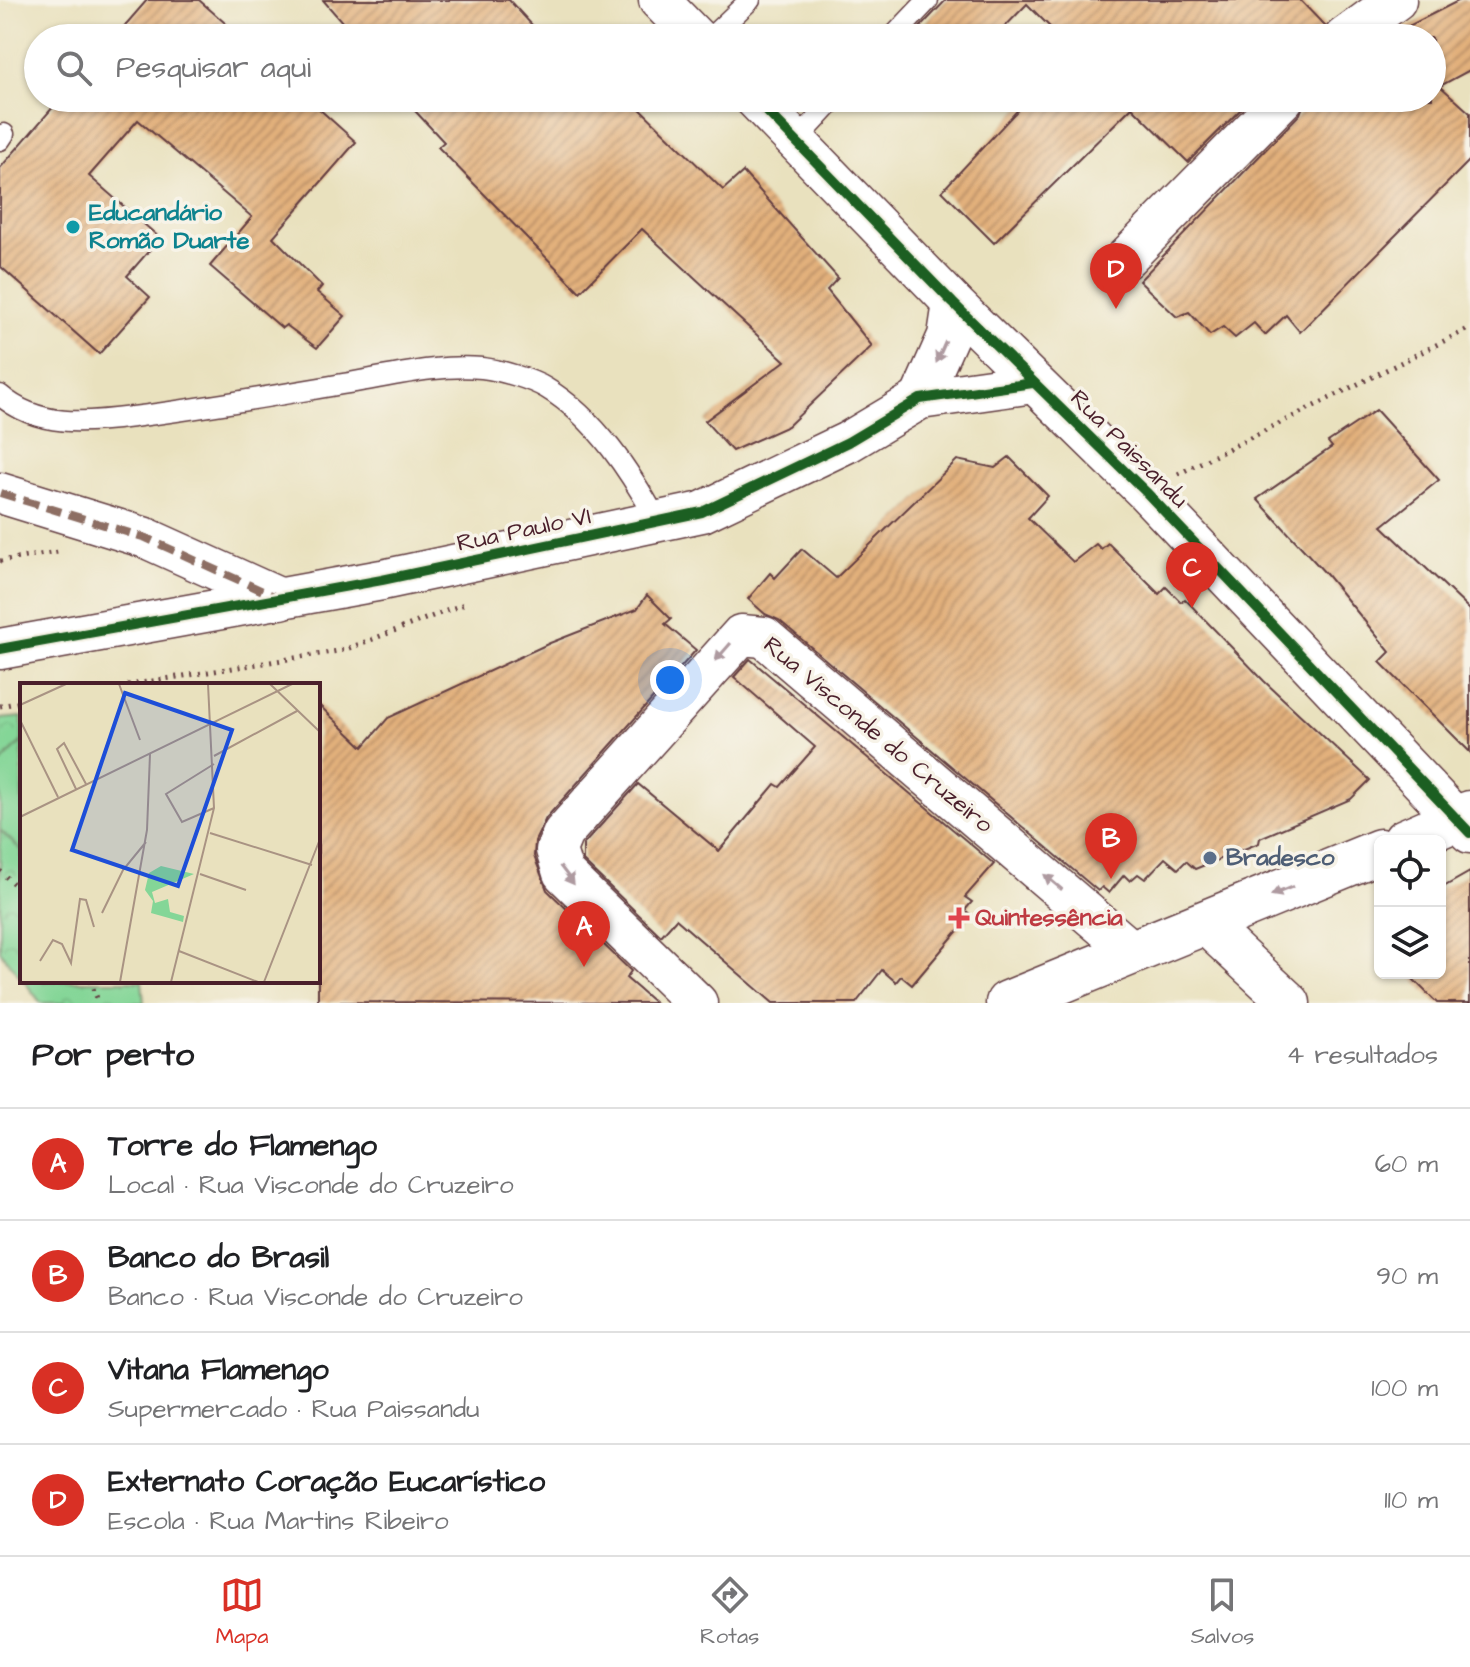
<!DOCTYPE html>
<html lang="pt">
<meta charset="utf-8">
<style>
:root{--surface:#fff;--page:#f6f6f6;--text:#202124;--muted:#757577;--line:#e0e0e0;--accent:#d93025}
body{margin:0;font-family:"Architects Daughter",sans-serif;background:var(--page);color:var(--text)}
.controls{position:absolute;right:24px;bottom:24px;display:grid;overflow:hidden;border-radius:12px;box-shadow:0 2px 6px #0004}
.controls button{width:72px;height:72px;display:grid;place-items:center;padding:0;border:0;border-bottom:2px solid var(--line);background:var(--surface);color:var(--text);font:40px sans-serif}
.you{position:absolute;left:670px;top:680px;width:28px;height:28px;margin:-20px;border:6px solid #fff;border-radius:50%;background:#1a73e8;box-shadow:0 0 0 12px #1a73e833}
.badge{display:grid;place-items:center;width:52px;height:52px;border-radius:50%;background:var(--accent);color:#fff;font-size:26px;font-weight:700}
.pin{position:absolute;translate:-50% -66px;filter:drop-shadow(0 2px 4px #0008)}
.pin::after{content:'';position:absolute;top:42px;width:28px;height:24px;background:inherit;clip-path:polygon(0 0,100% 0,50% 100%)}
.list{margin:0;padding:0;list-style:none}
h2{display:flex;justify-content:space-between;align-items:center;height:104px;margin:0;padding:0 32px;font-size:34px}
h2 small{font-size:26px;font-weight:400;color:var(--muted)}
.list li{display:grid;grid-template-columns:52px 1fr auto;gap:24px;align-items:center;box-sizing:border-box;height:112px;padding:0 32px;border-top:2px solid var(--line)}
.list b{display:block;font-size:30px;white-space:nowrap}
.list p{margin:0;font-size:26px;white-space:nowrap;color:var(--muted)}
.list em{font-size:26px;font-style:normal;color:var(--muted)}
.icon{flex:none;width:44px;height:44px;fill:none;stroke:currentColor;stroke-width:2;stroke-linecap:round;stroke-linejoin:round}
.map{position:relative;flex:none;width:1470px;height:1003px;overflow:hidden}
.search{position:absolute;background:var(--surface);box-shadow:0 2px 6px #0004;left:24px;right:24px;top:24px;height:88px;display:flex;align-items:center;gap:20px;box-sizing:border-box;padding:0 28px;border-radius:44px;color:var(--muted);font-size:30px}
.sheet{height:552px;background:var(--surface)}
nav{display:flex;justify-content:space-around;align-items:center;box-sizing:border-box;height:112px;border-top:2px solid var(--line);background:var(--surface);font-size:22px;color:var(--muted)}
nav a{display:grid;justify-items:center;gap:4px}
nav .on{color:var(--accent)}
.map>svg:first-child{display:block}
.park{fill:url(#park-crowns);stroke:#677a61;stroke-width:2}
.pitch{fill:#84d697;stroke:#677a61;stroke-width:2}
.building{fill:url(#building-hatch)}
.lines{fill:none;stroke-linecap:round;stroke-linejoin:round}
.service-casing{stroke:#623c41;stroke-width:23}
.minor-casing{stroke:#623c41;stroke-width:43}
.tertiary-casing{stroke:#623c41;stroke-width:47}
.path{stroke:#623c41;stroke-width:5;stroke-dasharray:2 6;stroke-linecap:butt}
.service{stroke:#fff;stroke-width:20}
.minor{stroke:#fff;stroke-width:40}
.tertiary{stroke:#fff;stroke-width:44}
.quiet{stroke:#8d6e63;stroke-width:8;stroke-dasharray:16 8;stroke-linecap:butt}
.cycleway-casing{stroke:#f7f3e8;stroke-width:15}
.cycleway{stroke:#1b5e20;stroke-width:10}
.oneway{fill:#ae9aa0}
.culture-dot{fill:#0f9aa8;stroke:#f7f3e8;stroke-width:3}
.service-dot{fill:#5c6f8a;stroke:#f7f3e8;stroke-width:3}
.health-dot{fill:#e0444e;stroke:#f7f3e8;stroke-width:3}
.labels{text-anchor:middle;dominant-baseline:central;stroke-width:7;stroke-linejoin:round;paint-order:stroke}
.culture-label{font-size:24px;font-weight:bold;fill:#0d838f;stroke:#f7f3e8;text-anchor:start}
.street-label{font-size:24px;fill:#4a1f2b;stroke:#f7f3e8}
.service-label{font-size:24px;font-weight:bold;fill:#4e5e75;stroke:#f7f3e8;text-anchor:start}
.health-label{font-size:24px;font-weight:bold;fill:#be3a42;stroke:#f7f3e8;text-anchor:start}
.inset-road{fill:none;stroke:#a99383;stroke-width:2}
.view{fill:#1d4ed8;fill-opacity:0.15;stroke:#1d4ed8;stroke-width:4}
.inset-edge{fill:none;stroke:#4a1f2b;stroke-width:4}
</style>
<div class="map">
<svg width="1470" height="1003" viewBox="0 0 1470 1003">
<defs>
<pattern id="park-crowns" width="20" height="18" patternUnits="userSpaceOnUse" patternTransform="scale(2)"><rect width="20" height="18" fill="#84d697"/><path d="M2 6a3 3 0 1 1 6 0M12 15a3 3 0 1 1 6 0" fill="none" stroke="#74b782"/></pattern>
<pattern id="building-hatch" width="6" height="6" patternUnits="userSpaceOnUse" patternTransform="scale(2)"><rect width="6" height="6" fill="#e2b07c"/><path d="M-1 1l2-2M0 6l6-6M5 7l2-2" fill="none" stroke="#b98f66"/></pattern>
</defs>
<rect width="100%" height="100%" fill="#f7f3e8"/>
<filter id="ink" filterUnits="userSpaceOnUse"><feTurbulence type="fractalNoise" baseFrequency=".0125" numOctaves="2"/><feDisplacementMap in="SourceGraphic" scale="16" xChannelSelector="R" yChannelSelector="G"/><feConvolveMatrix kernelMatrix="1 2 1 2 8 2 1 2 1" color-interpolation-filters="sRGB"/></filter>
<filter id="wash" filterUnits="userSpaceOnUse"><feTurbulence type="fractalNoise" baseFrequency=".006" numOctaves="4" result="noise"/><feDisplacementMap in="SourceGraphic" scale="32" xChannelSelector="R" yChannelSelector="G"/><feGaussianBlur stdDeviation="1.8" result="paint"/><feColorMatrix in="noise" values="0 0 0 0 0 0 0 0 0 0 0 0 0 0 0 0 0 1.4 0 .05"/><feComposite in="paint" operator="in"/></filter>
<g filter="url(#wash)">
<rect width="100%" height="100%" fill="#e9e1be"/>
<g class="park">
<path d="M22 717V979L0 951V719Z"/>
<path d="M24 981H142L144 1003H41Z"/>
</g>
<path class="pitch" d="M22 741V851L0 830V764Z"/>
<g id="blocks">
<g class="building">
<path d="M147 0H199L242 38H114Z"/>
<path d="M323 0H509L544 38H356Z"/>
<path d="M946 0H1300L1325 26 1321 38H1061L1027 4 994 38H910Z"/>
<path d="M1460 0H1470V70L1440 86 1470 113V160L1300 332 1286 315 1265 335 1254 323 1235 338 1223 327 1210 335 1189 312 1177 317 1139 281 1300 114 1306 98H1432V38H1385Z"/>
<path d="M61 98H307L356 142 273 237 322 286 317 292 345 316 317 348 286 325 282 328 210 266 252 217 138 120 89 176 160 238 127 276 150 297 99 354 0 266V168Z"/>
<path d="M403 98H629L723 190 743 172 838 278 827 290 872 346 788 426 732 451 705 421 785 361 642 229 580 292 438 147 444 142Z"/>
<path d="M1029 98H1252L1188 162 1132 107 994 243 942 191Z"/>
<path d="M1376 410 1439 480 1382 526 1470 610V752L1380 662 1390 652 1326 574 1257 499 1332 447 1328 442Z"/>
<path d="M1009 457 1048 496 1028 518 1073 562 1096 544 1101 549 1108 543 1159 594 1166 587 1181 602 1185 599 1264 681 1370 780 1351 799 1260 838 1259 843 1195 869 1186 861 1178 869 1165 858 1145 879 1138 874 1130 881 1124 875 1109 893 1102 887 1098 891 779 620 765 614 748 599 770 573 775 578 802 549 836 578 957 460 995 468Z"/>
<path d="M647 595 671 619 665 624 696 650 546 818 535 841 534 856 547 890 631 971 626 978 655 1003 318 1002V704L363 747 388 718 550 643 637 609Z"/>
<path d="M750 659 994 864 965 897 972 902 965 910 971 915 912 985 901 976 896 982 882 970 856 1003H773L676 919 661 936 583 861V845L638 784 719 851 775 784 780 787 815 747 734 677Z"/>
<path d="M1470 872V1003H1437L1407 973H1440V889Z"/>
</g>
</g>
</g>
<g filter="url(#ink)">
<use href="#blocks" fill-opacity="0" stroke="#623c41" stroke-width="2"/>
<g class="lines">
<defs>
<g id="service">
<path d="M710 38 750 0"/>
<path d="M892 38 928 0"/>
<path d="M0 140 4 134"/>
<path d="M796 141 836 98"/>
<path d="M0 395C38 428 86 423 133 417 205 408 277 395 349 383 392 376 439 364 482 368 500 370 531 379 546 388 596 418 631 473 658 522"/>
</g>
<g id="minor">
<path d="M659 0 696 38"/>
<path d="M1344 38 1396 0"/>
<path d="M754 98 953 303 1146 492 1470 833"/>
<path d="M1125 259 1284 98"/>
<path d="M920 399 948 336 953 303"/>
<path d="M0 493 146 538 281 599"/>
<path d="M0 649 382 580 702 512 848 442 920 399 1033 383"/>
<path d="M1204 923 1290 1003"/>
<path d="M697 1003 563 873 556 850 563 833 741 635 764 637 1133 952"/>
</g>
<g id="tertiary">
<path d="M1405 841 1470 813"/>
<path d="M1008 1003 1380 851"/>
</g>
</defs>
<use href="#service" class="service-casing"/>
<use href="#minor" class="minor-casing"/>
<use href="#tertiary" class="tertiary-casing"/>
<g class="path">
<path d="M1178 474 1470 328"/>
<path d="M0 561 58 552"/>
<path d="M128 685 344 650 467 603"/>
<path d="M0 706 22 702"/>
<path d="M0 871 22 892"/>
<path d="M90 981 99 1003"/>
</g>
<use href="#service" class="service"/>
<use href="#minor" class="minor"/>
<use href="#tertiary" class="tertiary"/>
<path class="quiet" d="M0 493 146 538 276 597"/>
<defs>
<g id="cycleway">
<path d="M754 98 953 303 1146 492 1470 833"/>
<path d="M0 649 382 580 702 512 848 442 920 399 1033 383"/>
</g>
</defs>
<use href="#cycleway" class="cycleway-casing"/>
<use href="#cycleway" class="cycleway"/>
</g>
<defs><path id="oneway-solid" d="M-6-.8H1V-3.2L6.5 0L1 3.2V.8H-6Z" transform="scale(2)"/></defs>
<g class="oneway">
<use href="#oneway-solid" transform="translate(941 352) rotate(114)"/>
<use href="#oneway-solid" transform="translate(723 652) rotate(131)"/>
<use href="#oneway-solid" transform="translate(567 875) rotate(53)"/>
<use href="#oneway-solid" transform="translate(1053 882) rotate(-140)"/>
<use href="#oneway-solid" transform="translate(1282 891) rotate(158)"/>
</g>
</g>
<circle class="culture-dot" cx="73" cy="227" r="8"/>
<circle class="service-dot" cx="1210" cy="858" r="8"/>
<path class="health-dot" d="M955 906h8v8h8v8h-8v8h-8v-8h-8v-8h8z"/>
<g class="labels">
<g class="culture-label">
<text x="89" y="213">Educandário<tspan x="89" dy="28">Romão Duarte</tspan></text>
</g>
<g class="street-label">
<text transform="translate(1129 449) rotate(45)">Rua Paissandu</text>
<text transform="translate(524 530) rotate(-12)">Rua Paulo VI</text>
<text transform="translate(878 735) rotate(40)">Rua Visconde do Cruzeiro</text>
</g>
<g class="service-label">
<text x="1226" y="858">Bradesco</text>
</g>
<g class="health-label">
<text x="975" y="918">Quintessência</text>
</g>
</g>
<g transform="translate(20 683)">
<rect width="300" height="300" fill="#e9e1be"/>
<path d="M141 183 174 191 132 209 135 220 148 216 150 229 164 233 163 239 131 230 133 218 125 207 129 190Z" fill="#84d697"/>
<path class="inset-road" d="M99 1 120 57M250 1 300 49M0 22 46 1M0 37 38 114M194 73 277 28M194 81 146 111 162 139 194 125M56 106 37 66 44 60 66 101M0 134 272 1M190 150 292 182M180 191 226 207M82 230 103 187 126 159M159 268 238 299M20 278 33 257 42 261 51 280 60 216 66 217 74 244M100 299 127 147 130 71M151 299 194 125 188 1M244 299 300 156"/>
<path class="view" d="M105 10 212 47 158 203 52 167Z"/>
<rect width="300" height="300" class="inset-edge"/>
</g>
</svg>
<div class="controls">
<button><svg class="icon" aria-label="locate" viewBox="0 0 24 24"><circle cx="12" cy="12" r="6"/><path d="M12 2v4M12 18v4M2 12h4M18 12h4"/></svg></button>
<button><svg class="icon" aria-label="layers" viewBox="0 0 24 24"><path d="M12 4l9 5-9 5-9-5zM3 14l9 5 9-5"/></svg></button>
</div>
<div class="you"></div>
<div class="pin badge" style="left:584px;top:967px">A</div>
<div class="pin badge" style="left:1111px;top:879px">B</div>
<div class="pin badge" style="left:1192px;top:608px">C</div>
<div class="pin badge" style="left:1116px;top:309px">D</div>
<div class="search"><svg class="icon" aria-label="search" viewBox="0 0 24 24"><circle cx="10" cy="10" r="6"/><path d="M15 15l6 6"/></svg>Pesquisar aqui</div>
</div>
<section class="sheet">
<h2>Por perto<small>4 resultados</small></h2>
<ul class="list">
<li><span class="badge">A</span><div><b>Torre do Flamengo</b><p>Local · Rua Visconde do Cruzeiro</p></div><em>60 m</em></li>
<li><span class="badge">B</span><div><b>Banco do Brasil</b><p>Banco · Rua Visconde do Cruzeiro</p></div><em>90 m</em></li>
<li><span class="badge">C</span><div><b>Vitana Flamengo</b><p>Supermercado · Rua Paissandu</p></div><em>100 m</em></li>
<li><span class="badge">D</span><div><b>Externato Coração Eucarístico</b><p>Escola · Rua Martins Ribeiro</p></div><em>110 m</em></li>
</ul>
</section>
<nav>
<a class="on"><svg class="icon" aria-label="map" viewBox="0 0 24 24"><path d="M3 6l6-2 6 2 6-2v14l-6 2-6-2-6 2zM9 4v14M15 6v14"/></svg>Mapa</a>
<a><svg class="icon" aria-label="directions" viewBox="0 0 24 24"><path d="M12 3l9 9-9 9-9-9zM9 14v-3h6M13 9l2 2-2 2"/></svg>Rotas</a>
<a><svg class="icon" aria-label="saved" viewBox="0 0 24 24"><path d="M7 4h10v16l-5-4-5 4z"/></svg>Salvos</a>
</nav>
